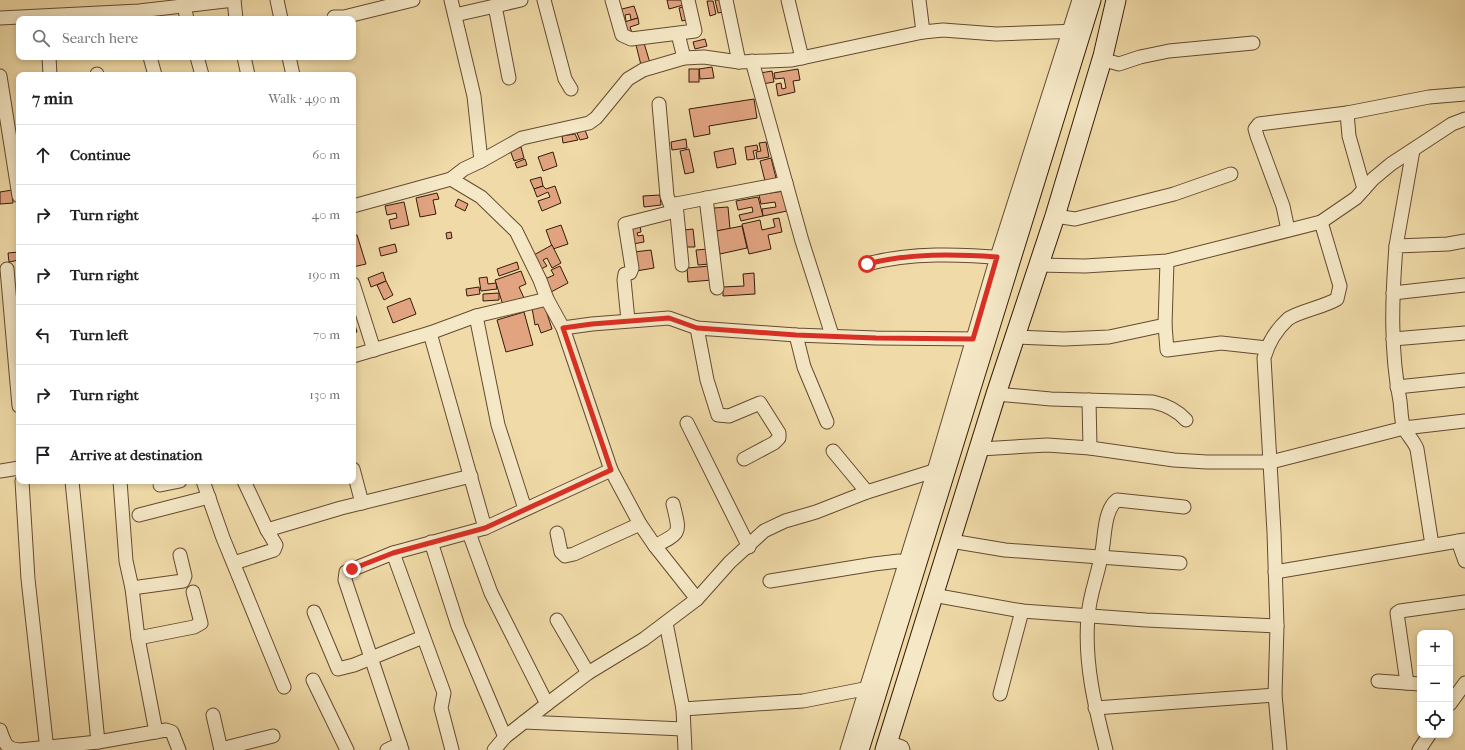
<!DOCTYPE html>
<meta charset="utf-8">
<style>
:root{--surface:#fff;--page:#f6f6f6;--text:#202124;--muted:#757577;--line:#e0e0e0}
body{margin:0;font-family:"IM FELL French Canon",serif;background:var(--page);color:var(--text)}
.controls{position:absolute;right:12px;bottom:12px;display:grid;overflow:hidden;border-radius:8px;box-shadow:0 2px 6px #0003}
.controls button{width:36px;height:36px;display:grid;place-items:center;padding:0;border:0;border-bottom:1px solid var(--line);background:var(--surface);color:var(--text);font:20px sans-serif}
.stop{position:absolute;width:12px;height:12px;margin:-9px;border:3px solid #d93025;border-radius:50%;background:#fff}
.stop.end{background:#d93025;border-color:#fff;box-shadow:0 1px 4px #0008}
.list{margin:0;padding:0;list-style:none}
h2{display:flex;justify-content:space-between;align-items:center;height:52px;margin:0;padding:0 16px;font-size:17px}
h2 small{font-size:13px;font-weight:400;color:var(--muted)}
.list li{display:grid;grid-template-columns:26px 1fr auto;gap:12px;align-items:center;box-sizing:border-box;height:60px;padding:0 16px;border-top:1px solid var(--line)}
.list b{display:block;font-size:15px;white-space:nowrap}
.list em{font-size:13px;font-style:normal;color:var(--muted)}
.icon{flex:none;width:22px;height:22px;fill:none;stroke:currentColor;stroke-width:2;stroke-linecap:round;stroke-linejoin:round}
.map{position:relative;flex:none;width:1465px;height:750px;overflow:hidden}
.search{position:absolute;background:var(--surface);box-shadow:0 2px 6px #0003;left:16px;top:16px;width:340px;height:44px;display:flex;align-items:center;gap:10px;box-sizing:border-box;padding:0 14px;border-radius:8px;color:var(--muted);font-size:15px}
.panel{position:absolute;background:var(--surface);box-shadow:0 2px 6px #0003;left:16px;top:72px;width:340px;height:412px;border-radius:8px}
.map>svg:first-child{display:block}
.building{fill:#e1a380;stroke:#341b0a}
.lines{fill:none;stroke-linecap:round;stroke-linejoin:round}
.minor-casing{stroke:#634b32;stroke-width:15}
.secondary-casing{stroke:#341b0a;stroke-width:21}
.minor{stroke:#f5e8c6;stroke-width:13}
.secondary{stroke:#f5e8c6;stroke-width:19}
.route{stroke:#d93025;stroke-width:5}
</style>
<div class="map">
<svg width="1465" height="750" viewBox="0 0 1465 750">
<rect width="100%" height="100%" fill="#f0dba8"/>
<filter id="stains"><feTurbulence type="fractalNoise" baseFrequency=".005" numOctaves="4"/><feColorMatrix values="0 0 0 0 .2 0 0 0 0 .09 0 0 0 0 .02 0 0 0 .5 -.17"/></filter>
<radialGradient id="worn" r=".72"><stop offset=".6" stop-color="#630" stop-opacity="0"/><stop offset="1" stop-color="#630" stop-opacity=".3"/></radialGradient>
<g class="building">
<path d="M667 0H686L687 4 669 9Z"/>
<path d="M715 0H721L723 12 718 13Z"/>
<path d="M707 1H713L716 14 710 16Z"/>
<path d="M634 6 638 18 631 20 630 14 625 15 626 21 621 23 618 10Z"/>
<path d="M687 6 690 19 682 21 679 8Z"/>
<path d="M638 18 639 24 630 27 632 33 625 34 621 23Z"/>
<path d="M705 39 707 46 695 49 693 42Z"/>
<path d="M644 43 650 63 641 65 636 45Z"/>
<path d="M712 67 714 78 700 79 699 69Z"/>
<rect x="689" y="69" width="10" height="13"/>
<path d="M798 69 800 80 793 81 795 92 778 96 776 84 781 83 782 89 786 88 784 78 775 79 774 73Z"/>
<path d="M772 71 774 82 762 84 760 73Z"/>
<path d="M754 99 757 118 709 126 710 134 694 137 689 109Z"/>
<path d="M585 130 588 138 580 140 577 133Z"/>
<path d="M575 134 578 140 563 143 562 136Z"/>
<path d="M686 139 687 148 672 150 671 142Z"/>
<path d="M766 142 769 157 757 159 756 152 761 151 759 143Z"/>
<path d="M757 145 758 150 753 151 755 159 747 160 745 147Z"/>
<path d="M521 147 524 158 514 161 510 150Z"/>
<path d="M733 148 736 164 717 168 714 152Z"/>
<path d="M689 149 694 172 685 174 680 151Z"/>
<path d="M553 152 557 166 543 171 538 157Z"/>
<path d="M771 158 776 178 765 181 760 161Z"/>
<path d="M525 159 527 165 517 168 515 163Z"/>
<path d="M541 177 543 186 534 189 530 180Z"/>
<path d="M543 186 546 189 555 186 561 203 542 211 538 201 550 197 548 192 537 197 534 189Z"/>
<path d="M12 190 13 203 0 204V192Z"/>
<path d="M784 191 787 211 763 216 762 209 776 207 775 202 761 204 759 195Z"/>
<path d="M437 193 439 199 433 200 436 214 420 217 416 198Z"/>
<path d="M660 195 661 205 644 207 643 196Z"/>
<path d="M758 197 763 216 741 221 739 215 753 212 752 207 738 210 736 201Z"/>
<path d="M458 199 468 204 465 211 455 206Z"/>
<path d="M404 202 409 225 391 229 389 220 397 218 396 213 387 215 385 206Z"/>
<path d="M728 207 730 229 716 231 714 208Z"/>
<path d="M779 218 782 232 768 235 771 249 749 254 742 224 760 220 762 230 775 227 773 219Z"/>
<path d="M561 225 568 244 553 249 546 230Z"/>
<path d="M640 226 641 232 637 233 638 236 643 235 644 242 633 244 630 228Z"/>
<path d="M742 226 747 248 720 254 716 231Z"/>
<path d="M693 229 695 247H685L684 230Z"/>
<path d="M451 232 452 238 447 239 446 233Z"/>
<path d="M357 235 366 264 353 267V236Z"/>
<path d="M395 244 397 252 381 256 379 248Z"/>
<path d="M552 245 561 263 552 268 547 258 543 260 547 266 539 270 532 256Z"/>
<path d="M708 249 710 264 698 265 696 250Z"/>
<path d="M651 250 654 268 636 271 634 252Z"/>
<path d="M19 252V260L9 262 8 253Z"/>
<path d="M517 262 519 269 499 276 497 269Z"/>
<path d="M560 266 568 283 551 292 545 279 554 275 551 270Z"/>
<path d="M710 266 712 280 688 282 687 268Z"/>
<path d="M521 271 526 284 519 287 524 298 503 305 495 280Z"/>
<path d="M383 272 386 281 371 287 368 278Z"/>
<path d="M754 273 755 294 723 296V287L744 286 743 274Z"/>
<path d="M487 277 488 284 496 283 497 289 481 291 479 278Z"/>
<path d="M386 281 393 295 384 300 377 285Z"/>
<path d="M479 287 480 294 467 296 466 289Z"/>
<path d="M499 293V300L483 301V294Z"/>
<path d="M410 298 416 314 393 323 387 307Z"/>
<path d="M544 304 552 329 541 333 538 324 535 325 532 308Z"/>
<path d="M524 312 533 345 506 352 497 320Z"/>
<path d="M353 318 357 332 353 333Z"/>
</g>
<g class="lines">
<defs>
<g id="minor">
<path d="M234 0 236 19"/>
<path d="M277 0 281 19"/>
<path d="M544 0 565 79 571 89"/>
<path d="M612 0 622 35 631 39 695 31 688 0"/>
<path d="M726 0 739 62"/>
<path d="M788 0 802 58"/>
<path d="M919 0 923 32"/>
<path d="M184 6 187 19"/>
<path d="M495 6 509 78"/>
<path d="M455 15 521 0"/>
<path d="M334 17H344L413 0"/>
<path d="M0 18 139 11 234 0"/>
<path d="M678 34 684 58"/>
<path d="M1103 56 1108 61 1119 64 1140 57 1169 51 1253 43"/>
<path d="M49 57 50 75"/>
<path d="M150 57 155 75"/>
<path d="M197 57 202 75"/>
<path d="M244 57 248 75"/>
<path d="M289 57 293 75"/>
<path d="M752 61 802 241 832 335"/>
<path d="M97 74V75"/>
<path d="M0 76 19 196"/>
<path d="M659 104 667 196 672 209"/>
<path d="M1347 113 1349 136 1364 189"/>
<path d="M481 161 522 138 589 123 596 118 628 79 643 70 684 58 704 57 739 62 792 60 923 32 943 30 996 34 1078 31"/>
<path d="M451 179 481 197 516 231 540 280 547 299 563 328 611 470 640 524 655 546 697 599"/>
<path d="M706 198 717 288"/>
<path d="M676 204 682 265"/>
<path d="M353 206 451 179 464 169 481 161 474 96 451 0"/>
<path d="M1055 216 1075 219 1174 194 1231 174"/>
<path d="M1288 230 1283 206 1257 136 1255 129 1259 124 1347 113 1429 97 1465 94"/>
<path d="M1396 246 1413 150"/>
<path d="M1167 261 1165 325 1167 350 1221 343 1267 348"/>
<path d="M867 264C912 252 960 254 1006 258"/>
<path d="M1037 265 1085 266 1167 261 1321 222 1356 198 1373 179 1391 164 1452 124 1465 119"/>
<path d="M7 269 19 406"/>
<path d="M353 284 374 350"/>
<path d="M1393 293 1465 285"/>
<path d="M476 316 498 425 525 509"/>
<path d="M628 320 624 280 625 274 630 273 632 268 625 224 668 213 676 204 786 183"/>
<path d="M563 328 592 324 669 318 697 328 796 335 876 338 980 339"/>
<path d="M697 328 707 380 718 415 729 416 760 403 779 433V438L774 443 744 459"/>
<path d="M430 333 485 528"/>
<path d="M796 335 804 367 827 422"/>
<path d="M1016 337 1064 339 1109 337 1165 325"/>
<path d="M1393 339 1465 333"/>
<path d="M353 356 430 333 476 316 547 299"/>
<path d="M1397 387 1465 380"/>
<path d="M996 394 1051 399 1153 402C1167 405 1177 410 1186 420"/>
<path d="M1089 400 1090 448"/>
<path d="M687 423 749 547"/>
<path d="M980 449 1047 445 1090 448 1174 460 1207 462H1271L1404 428 1465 421"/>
<path d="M833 451 867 492"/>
<path d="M353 469 362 503"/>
<path d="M0 471 19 468"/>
<path d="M22 481 28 579 47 750"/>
<path d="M72 481 98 742"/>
<path d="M120 481 126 561 132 588 138 638 156 732"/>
<path d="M203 481 223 538 284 687"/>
<path d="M160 485 180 481"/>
<path d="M139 515 209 497"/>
<path d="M267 530 341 508 471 476"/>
<path d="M469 533 491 593 547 704"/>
<path d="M557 533 561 552 565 556 574 554 640 524"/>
<path d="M951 541 1005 550 1180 563"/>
<path d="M1458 541 1465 561"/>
<path d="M431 542 458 626 505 737"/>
<path d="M1432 545 1417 449C1414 441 1408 436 1404 428 1401 421 1401 409 1400 401 1390 350 1392 298 1396 246L1448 244 1465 241"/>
<path d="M655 546C682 532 680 533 673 504"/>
<path d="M393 553 444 693 441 708 452 750"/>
<path d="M234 563 274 550 276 545 267 530 244 481"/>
<path d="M1275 572 1465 540"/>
<path d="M770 581 874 564 899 561 912 564"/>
<path d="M132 588 183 581 185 576 180 555"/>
<path d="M933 595 1022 611 1146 620 1277 626"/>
<path d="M314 612 338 669 354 665 423 637"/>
<path d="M557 620 588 673"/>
<path d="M666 623 683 709 803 701 874 687"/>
<path d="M138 638 194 627 201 623 193 592"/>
<path d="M313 680 347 750"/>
<path d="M1378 681 1420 684"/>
<path d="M1407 683 1397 613 1400 611 1465 602"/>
<path d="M1000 694 1022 611"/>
<path d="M1450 704 1465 683"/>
<path d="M1095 708 1275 695"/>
<path d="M683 709 685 750"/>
<path d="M213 715 221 750"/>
<path d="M524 722 683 729"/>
<path d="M0 730C5 743 5 749 20 750L98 742 166 730 172 732 179 750"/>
<path d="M888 742 902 747 903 750"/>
<path d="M221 749 273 736"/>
<path d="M387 750 400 744"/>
<path d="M402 750 345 580 346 572 393 553 485 528 611 470"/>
<path d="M494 750 505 737 547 704 588 673 644 639 697 599 730 562 764 531 785 521 816 512 867 492 940 469"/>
<path d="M847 750 934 471 997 257 1079 0"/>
<path d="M1106 750C1095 707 1084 662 1088 617 1089 595 1099 573 1102 551 1105 536 1104 510 1117 500L1184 507"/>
<path d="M1280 750 1275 695 1277 626 1274 532 1264 358C1268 344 1277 329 1288 319 1297 312 1324 307 1337 299L1340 286 1321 222"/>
<path d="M1419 750 1429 735"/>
</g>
<g id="secondary">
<path d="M859 750 1091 0"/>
<path d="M885 750 996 394 1055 216 1103 56 1116 0"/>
</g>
</defs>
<use href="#minor" class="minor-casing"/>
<use href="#secondary" class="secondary-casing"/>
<use href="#minor" class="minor"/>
<use href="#secondary" class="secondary"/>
</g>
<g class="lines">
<path class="route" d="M352 569 393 553 485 528 611 470 563 328 592 324 669 318 697 328 796 335 876 338 973 339 997 257C954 254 909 253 867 264"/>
</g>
<rect width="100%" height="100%" filter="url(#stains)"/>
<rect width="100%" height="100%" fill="url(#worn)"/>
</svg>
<div class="controls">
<button>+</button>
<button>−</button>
<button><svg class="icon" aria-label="locate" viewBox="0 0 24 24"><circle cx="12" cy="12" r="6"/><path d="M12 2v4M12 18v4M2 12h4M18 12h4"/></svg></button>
</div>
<div class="stop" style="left:867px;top:264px"></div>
<div class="stop end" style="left:352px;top:569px"></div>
<div class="search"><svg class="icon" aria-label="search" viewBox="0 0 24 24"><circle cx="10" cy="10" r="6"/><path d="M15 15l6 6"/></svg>Search here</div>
<section class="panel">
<h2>7 min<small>Walk · 490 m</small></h2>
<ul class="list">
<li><svg class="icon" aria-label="ahead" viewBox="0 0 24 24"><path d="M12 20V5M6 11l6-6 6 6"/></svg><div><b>Continue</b></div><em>60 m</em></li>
<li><svg class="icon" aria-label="right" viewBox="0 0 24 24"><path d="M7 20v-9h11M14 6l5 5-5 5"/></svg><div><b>Turn right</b></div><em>40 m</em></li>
<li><svg class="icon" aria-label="right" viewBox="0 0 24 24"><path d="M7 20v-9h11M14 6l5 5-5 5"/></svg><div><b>Turn right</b></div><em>190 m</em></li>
<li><svg class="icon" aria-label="left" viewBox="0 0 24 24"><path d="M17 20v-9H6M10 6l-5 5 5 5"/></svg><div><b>Turn left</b></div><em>70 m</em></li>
<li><svg class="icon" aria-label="right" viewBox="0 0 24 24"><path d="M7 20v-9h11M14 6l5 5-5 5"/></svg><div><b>Turn right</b></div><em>130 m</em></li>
<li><svg class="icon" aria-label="arrive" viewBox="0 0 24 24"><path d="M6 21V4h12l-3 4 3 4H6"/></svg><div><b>Arrive at destination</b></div></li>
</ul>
</section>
</div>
